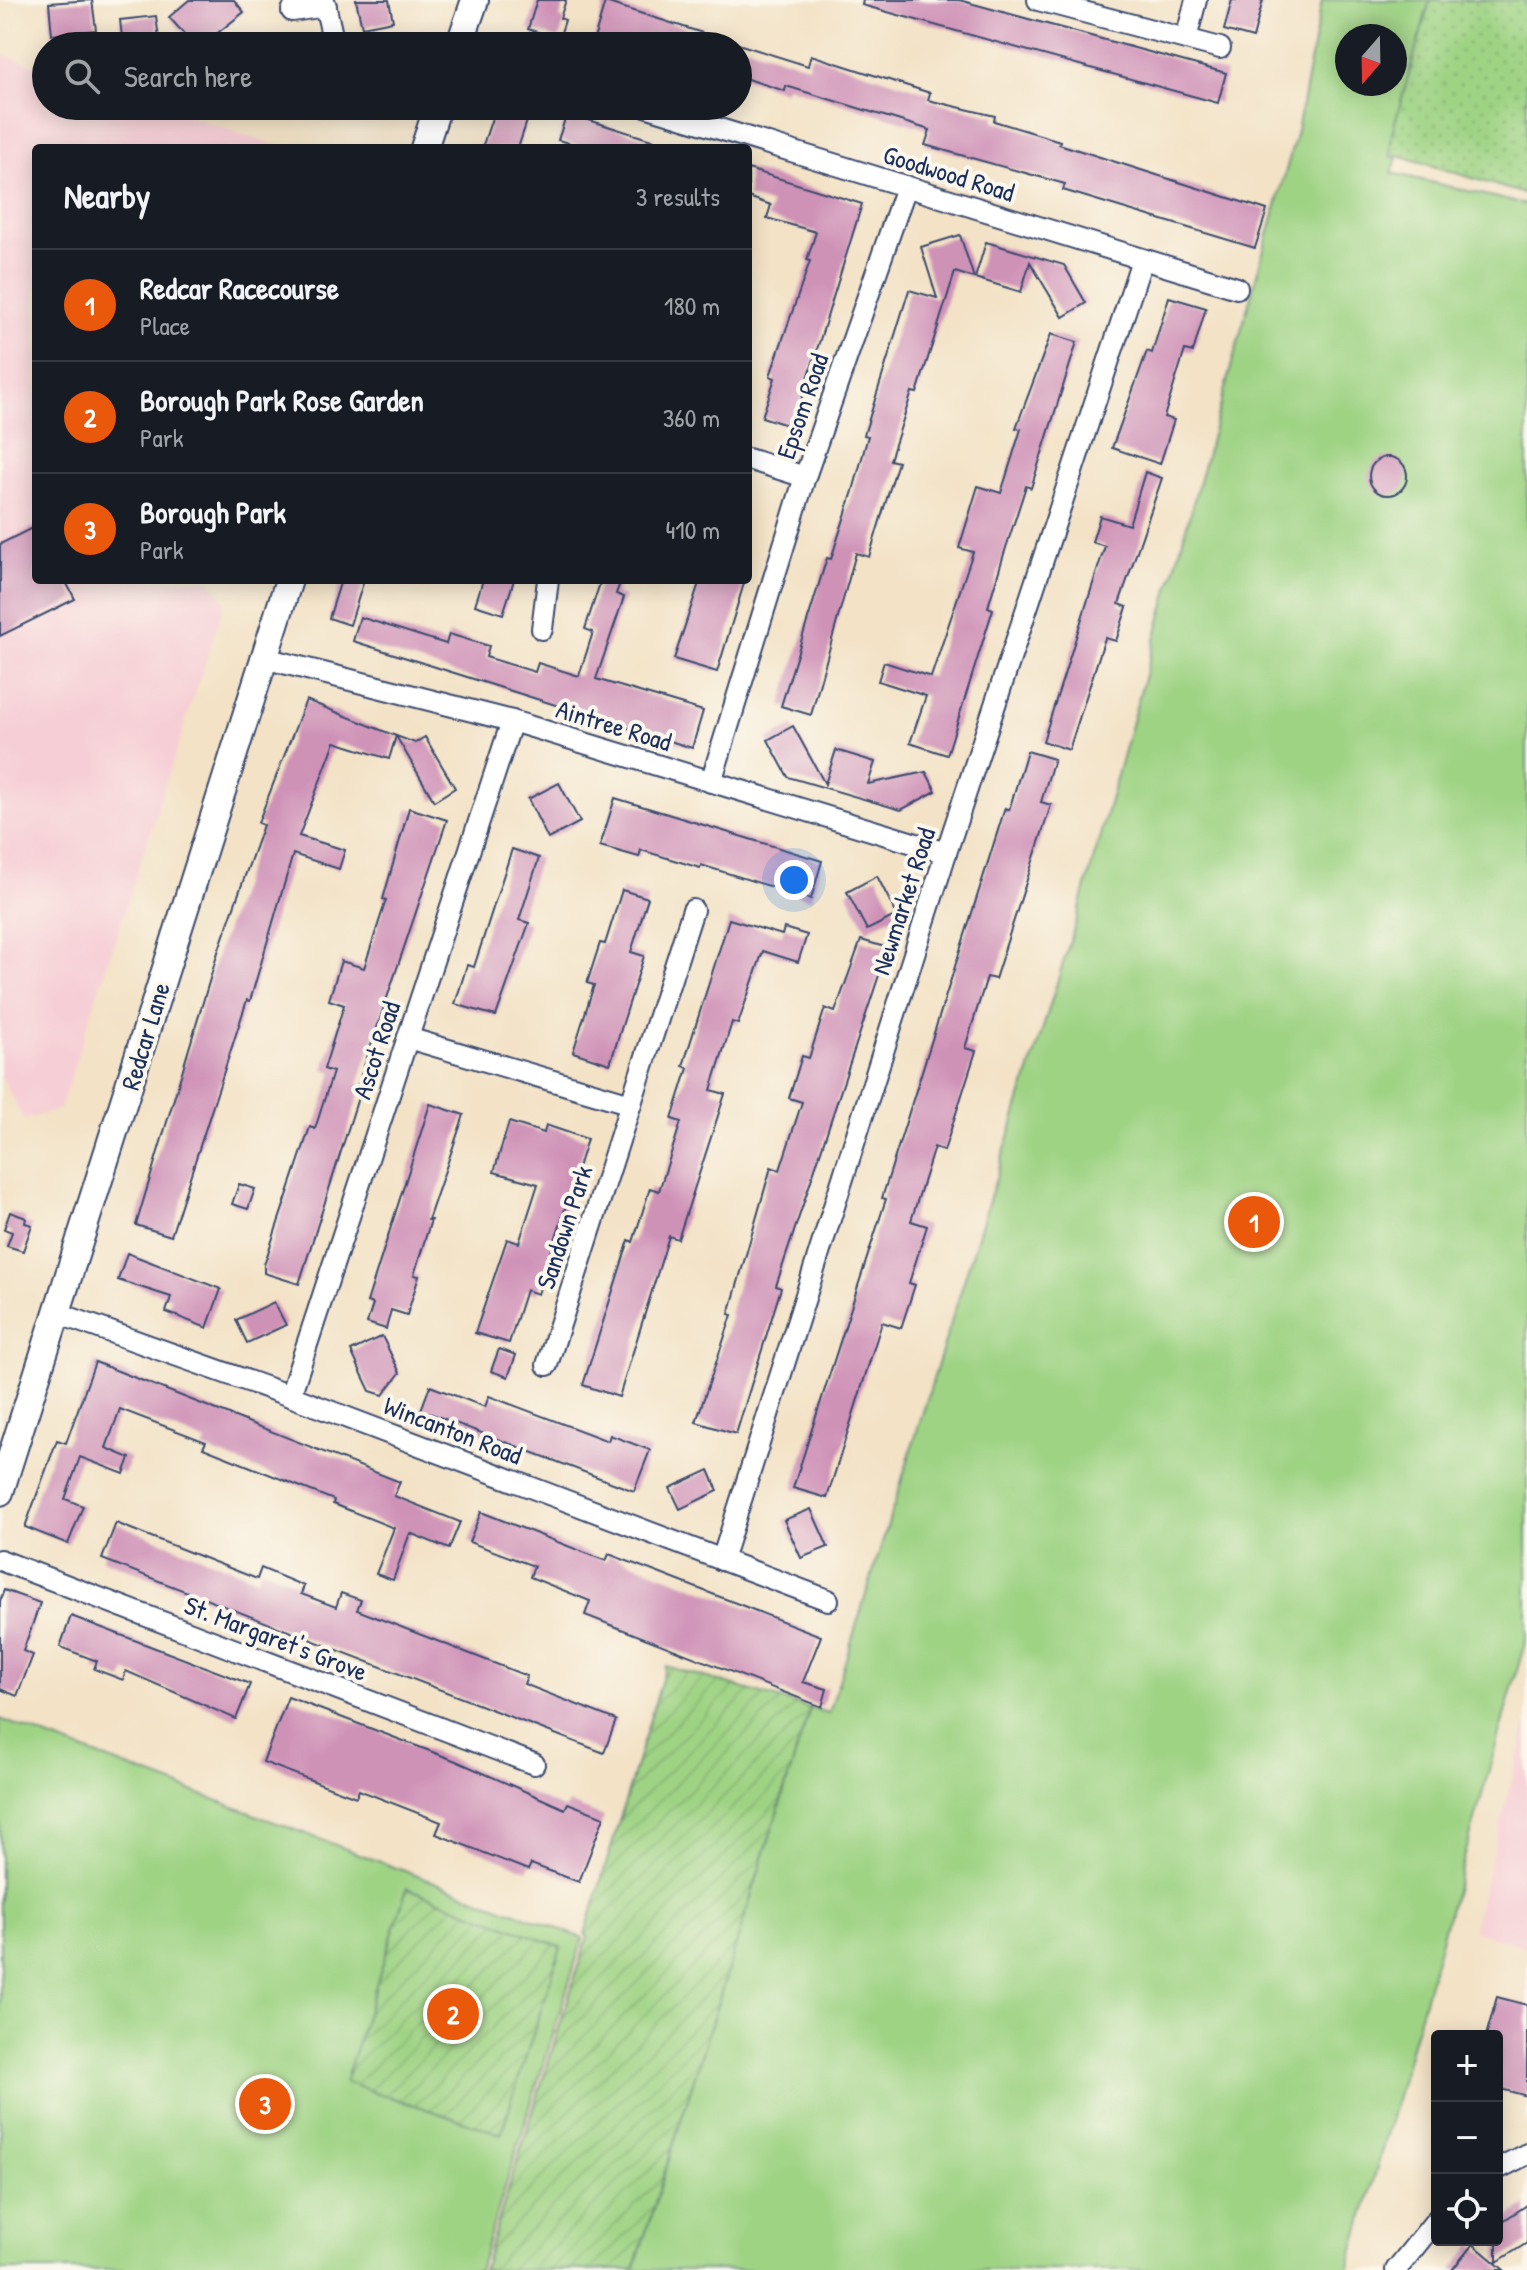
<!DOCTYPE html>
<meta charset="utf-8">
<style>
:root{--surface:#171b24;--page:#20242c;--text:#f1f3f6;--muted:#9ea1a6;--line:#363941;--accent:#ea580c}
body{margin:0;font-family:"Patrick Hand",sans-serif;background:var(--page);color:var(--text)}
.controls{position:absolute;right:24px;bottom:24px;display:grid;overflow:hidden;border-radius:8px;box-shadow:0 4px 20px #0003}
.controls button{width:72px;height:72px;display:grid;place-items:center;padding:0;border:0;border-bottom:2px solid var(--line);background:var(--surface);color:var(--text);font:40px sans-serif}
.compass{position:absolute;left:1335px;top:24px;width:72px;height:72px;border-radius:50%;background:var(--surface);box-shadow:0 4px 20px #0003;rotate:200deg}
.you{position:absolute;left:794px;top:880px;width:28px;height:28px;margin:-20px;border:6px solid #fff;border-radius:50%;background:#1a73e8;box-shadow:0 0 0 12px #1a73e833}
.badge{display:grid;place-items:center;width:52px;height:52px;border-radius:50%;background:var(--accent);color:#fff;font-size:26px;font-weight:700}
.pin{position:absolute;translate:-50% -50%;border:4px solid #fff;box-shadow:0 2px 8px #0006}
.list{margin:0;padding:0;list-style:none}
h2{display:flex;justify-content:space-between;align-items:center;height:104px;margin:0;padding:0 32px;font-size:34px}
h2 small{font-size:26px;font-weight:400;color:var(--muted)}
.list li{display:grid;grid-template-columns:52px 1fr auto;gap:24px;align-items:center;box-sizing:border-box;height:112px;padding:0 32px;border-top:2px solid var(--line)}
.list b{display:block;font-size:30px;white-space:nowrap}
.list p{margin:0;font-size:26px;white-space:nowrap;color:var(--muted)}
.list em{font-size:26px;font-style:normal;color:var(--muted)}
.icon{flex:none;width:44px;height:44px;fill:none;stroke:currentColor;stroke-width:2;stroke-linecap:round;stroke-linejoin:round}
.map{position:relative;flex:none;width:1527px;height:2270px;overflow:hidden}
.search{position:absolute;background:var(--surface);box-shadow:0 4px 20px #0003;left:32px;top:32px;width:720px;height:88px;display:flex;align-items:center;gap:20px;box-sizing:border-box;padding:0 28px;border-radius:44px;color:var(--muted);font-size:30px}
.panel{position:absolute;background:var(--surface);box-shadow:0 4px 20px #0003;left:32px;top:144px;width:720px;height:440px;border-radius:8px}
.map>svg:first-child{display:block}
.built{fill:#f6cfd6}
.grass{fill:url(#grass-dots);stroke:#5d8171;stroke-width:2}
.park{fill:#9fd384;stroke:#5d8171;stroke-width:2;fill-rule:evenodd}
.garden{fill:url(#garden-furrows);stroke:#5d8171;stroke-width:2}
.building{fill:#cf92b7}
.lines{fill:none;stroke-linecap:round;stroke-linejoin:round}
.minor-casing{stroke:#3b4a6e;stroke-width:24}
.major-casing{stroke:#3b4a6e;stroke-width:30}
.minor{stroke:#fff;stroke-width:20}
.major{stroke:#fff;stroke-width:26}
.labels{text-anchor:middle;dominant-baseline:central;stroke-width:8;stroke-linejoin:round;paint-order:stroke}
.street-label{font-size:26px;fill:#1b2f5e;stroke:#fbf7ec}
</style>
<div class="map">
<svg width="1527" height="2270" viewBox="0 0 1527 2270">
<defs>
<pattern id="grass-dots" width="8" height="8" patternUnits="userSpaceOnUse" patternTransform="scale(2)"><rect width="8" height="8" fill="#9fd384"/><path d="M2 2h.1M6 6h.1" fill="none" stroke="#88b574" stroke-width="1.8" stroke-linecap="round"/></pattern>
<pattern id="garden-furrows" width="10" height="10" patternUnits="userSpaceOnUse" patternTransform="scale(2)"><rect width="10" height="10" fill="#9fd384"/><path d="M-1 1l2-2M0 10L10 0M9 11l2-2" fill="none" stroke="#88b574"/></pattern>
</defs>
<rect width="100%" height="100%" fill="#fbf7ec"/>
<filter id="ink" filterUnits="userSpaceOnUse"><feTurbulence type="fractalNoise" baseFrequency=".0125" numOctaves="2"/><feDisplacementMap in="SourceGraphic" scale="16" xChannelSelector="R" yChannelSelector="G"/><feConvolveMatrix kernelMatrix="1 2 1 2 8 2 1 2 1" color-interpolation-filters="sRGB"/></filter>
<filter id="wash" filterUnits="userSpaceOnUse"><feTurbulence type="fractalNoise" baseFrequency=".006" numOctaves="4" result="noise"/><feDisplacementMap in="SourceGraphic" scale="32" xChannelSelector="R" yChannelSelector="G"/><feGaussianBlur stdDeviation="1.8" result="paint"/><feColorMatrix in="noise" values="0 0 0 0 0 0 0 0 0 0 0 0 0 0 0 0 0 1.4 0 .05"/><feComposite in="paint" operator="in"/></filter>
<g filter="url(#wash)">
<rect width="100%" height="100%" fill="#f3e2c6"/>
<g class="built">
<path d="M0 54 46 69V106H157L284 148H36V580H210L225 601 60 1109 24 1120 0 1074Z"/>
<path d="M1527 1722V1947L1472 1931Z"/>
</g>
<path class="grass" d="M1420 0H1527V195L1378 149Z"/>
<g class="park">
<path d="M1322 0H1430L1392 133 1390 156 1397 158 1392 173 1527 205V1635L1348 2270H634L810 1708 829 1713 1076 922 1297 131ZM1347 36H1395V84H1347Z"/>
<path d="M0 1719 583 1938 479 2270H0Z"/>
</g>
<g class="garden">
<path d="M666 1666 810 1708 634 2270H483L588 1936 585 1934Z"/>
<path d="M407 1888 561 1947 501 2134 345 2082Z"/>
</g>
<g id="blocks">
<g class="building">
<path d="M92 0 96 30 52 35 49 3Z"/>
<path d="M189 0H234L244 12 201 46H195L169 17Z"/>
<path d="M356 0H389L393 21 362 27Z"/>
<path d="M537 0H566L560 18 565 20 559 39 528 29Z"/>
<path d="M863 0H959L1226 73 1218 103 862 5Z"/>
<path d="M1232 0H1263L1253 38 1224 30Z"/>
<path d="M605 2 731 42V46H592Z"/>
<path d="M156 16 160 46H123L120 20Z"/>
<path d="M738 44 808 66 811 55 864 72 930 93 928 100 995 116 994 121 1060 141 1059 144 1267 210 1255 248 1063 190 1065 184 925 145 930 130 786 86 785 91 738 76Z"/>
<path d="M496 106 529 115 518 148H482Z"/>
<path d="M567 113 664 144V148H586L558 140Z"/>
<path d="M748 169 862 204 793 427 762 417 775 378 770 376 810 261 807 260 816 232 767 218 771 205 748 197Z"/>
<path d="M960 235 974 278 955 272 917 393 912 392 890 460 898 462 869 557 856 553 811 715 781 706 827 558 831 559 853 491 868 436 864 435 909 290 937 298 921 247Z"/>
<path d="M986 242 1064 265 1086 303 1063 317 1030 262 1021 292 975 278Z"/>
<path d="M1169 297 1206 308 1193 352 1185 350 1164 417 1174 420 1160 464 1112 448 1147 351 1152 353Z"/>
<path d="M1051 334 1077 342 1031 488 1026 486 1004 554 988 607 993 609 947 755 910 743 926 696 878 681 884 662 931 677 973 552 959 548 978 486 1001 493 1021 429 1016 428Z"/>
<circle cx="1388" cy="476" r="19"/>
<path d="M1145 472 1162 478 1119 604 1127 607 1116 641 1105 638 1069 750 1043 741 1105 546 1092 542 1100 516 1129 525Z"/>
<path d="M36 526V580H65L75 599 0 636V544Z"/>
<path d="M341 580H364L350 625 329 618Z"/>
<path d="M483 580H514L503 614 475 605Z"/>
<path d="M601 580H621L616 594 624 597 596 679 703 711 692 748 353 641 360 617 446 644 449 634 489 646 486 657 535 672 538 663 579 676 593 632 585 629Z"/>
<path d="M700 580H745L717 672 674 659Z"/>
<path d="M306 700 396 736 389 759 335 742 299 836 345 850 339 869 293 854 250 1001 247 1000 171 1236 136 1225 218 952 263 825 258 823Z"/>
<path d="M793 726 825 784 836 750 875 762 868 784 926 772 936 791 901 810 788 777 768 740Z"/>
<path d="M396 736 415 743 425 737 455 788 434 801Z"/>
<path d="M1027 751 1054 759 1041 802 1051 805 995 979 987 977 965 1048 976 1051 944 1151 934 1147 911 1221 927 1226 909 1283 915 1285 901 1328 882 1322 827 1498 793 1488 886 1199 882 1198 1005 808 1009 810Z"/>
<path d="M559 783 580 822 548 839 528 799Z"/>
<path d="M615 798 822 861 811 899 701 865 700 868 641 850 639 857 600 846Z"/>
<path d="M409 808 447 820 358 1084 362 1085 299 1284 264 1273V1265L310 1127 315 1129 333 1072 324 1069 344 1005 329 1000 341 961 364 968 386 900 383 899Z"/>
<path d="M512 849 539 858 519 920 529 923 496 1016 455 1004 467 965 474 967Z"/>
<path d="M877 876 897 915 867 930 847 892Z"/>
<path d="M622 890 648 898 631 952 644 956 610 1064 573 1052 594 985 587 983 600 943 605 944Z"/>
<path d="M729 919 782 935 784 928 807 935 798 962 763 951 738 1024 732 1022 711 1090 725 1094 678 1239 669 1236 619 1397 583 1385 629 1240 633 1242 650 1188 659 1191 681 1122 672 1119 688 1068 683 1066Z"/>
<path d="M861 940 888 948 776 1286 781 1288 736 1434 696 1422 732 1315 729 1314 771 1167 780 1170 802 1102 789 1098 802 1056 809 1058 825 1008 835 1012Z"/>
<path d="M430 1104 464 1115 428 1220H431L414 1275 419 1276 407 1315 391 1310 386 1329 367 1323 373 1304 367 1302Z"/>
<path d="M509 1122 544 1133 546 1125 587 1139 538 1294 526 1290 509 1343 475 1333 507 1239 519 1243 538 1184 494 1172Z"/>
<path d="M239 1184 255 1189 248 1209 232 1204Z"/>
<path d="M10 1212 26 1218 25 1223 32 1225 23 1251 7 1246 12 1232 4 1229Z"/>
<path d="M127 1253 221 1289 207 1328 166 1312 171 1297 118 1280Z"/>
<path d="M274 1302 286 1325 247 1343 236 1320Z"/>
<path d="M382 1336 400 1373 383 1395 370 1391 351 1351Z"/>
<path d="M499 1349 516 1355 508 1377 491 1371Z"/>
<path d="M95 1362 400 1482 394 1496 460 1522 449 1549 410 1533 393 1580 376 1574 394 1528 333 1504 334 1500 203 1448 206 1442 120 1409 106 1448 130 1458 124 1474 80 1457 65 1499 83 1506 68 1544 25 1527 57 1440 66 1443Z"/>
<path d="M430 1386 485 1407 489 1396 608 1441 610 1435 650 1450 634 1491 421 1410Z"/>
<path d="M709 1470 718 1491 680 1509 670 1488Z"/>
<path d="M811 1509 828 1547 801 1558 784 1520Z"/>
<path d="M481 1512 606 1561 609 1554 821 1636 803 1682 827 1689 822 1707 585 1615 590 1601 530 1577 534 1566 469 1542Z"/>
<path d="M116 1523 257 1579 261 1568 304 1586 301 1594 336 1607 341 1593 361 1600 357 1610 527 1676 524 1684 616 1720 604 1753 102 1559Z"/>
<path d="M4 1590 40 1603 23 1651 33 1655 17 1696 0 1689V1601Z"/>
<path d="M71 1616 250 1684 236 1719 126 1671 123 1680 94 1669 97 1661 60 1647Z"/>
<path d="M288 1697 456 1761 565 1809 568 1803 604 1817 579 1882 531 1864 528 1870 436 1834 441 1822 359 1790 356 1797 263 1762Z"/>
<path d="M1497 1997 1527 2005V2096L1497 2088V2036H1486Z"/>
<path d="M1527 2205V2243L1497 2262V2225Z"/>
<path d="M1473 2244 1504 2270H1452Z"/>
</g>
</g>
</g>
<g filter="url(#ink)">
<use href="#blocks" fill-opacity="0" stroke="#3b4a6e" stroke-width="2"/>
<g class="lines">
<defs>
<g id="minor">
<path d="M324 0 332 35"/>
<path d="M1038 0 1220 48"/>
<path d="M292 11 326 6"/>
<path d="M1186 39 1196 0"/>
<path d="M645 106 1237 288"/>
<path d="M748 459 805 477"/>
<path d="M542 629 548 580"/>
<path d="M264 658 512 721 946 853"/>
<path d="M711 782 805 477 906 187"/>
<path d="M408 1038 631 1104"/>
<path d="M57 1313 290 1396 828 1600"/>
<path d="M547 1365 693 910"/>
<path d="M290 1396 512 721"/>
<path d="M0 1560 534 1764"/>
<path d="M722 1560 946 853 1142 260"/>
<path d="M1497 2169 1527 2154"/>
<path d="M1396 2270 1437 2219"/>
</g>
<g id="major">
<path d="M459 46 475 0"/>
<path d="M424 148 438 106"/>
<path d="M0 1492 289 580"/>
</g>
</defs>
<use href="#minor" class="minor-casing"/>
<use href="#major" class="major-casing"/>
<use href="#minor" class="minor"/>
<use href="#major" class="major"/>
</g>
</g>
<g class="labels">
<g class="street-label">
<text transform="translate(949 173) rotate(17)">Goodwood Road</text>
<text transform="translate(802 406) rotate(-71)">Epsom Road</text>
<text transform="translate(614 725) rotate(17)">Aintree Road</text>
<text transform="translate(903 901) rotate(-72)">Newmarket Road</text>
<text transform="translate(145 1036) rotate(-73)">Redcar Lane</text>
<text transform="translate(376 1050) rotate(-72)">Ascot Road</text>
<text transform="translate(564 1227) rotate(-72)">Sandown Park</text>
<text transform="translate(453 1430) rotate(21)">Wincanton Road</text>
<text transform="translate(276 1638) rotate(21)">St. Margaret's Grove</text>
</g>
</g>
</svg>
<div class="controls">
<button>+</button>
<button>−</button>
<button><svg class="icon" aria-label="locate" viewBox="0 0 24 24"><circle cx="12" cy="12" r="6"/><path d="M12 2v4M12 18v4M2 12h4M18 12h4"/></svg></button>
</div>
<svg class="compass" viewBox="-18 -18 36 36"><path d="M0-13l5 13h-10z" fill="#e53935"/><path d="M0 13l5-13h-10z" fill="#9ea1a6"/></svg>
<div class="you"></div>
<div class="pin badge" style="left:1254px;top:1222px">1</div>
<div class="pin badge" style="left:453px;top:2014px">2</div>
<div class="pin badge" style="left:265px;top:2104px">3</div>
<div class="search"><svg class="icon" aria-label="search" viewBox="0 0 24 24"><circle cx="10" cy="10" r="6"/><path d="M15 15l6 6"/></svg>Search here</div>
<section class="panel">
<h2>Nearby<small>3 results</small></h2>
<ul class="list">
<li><span class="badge">1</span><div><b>Redcar Racecourse</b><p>Place</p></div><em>180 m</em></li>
<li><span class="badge">2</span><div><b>Borough Park Rose Garden</b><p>Park</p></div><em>360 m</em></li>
<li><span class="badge">3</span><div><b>Borough Park</b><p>Park</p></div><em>410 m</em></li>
</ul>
</section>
</div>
